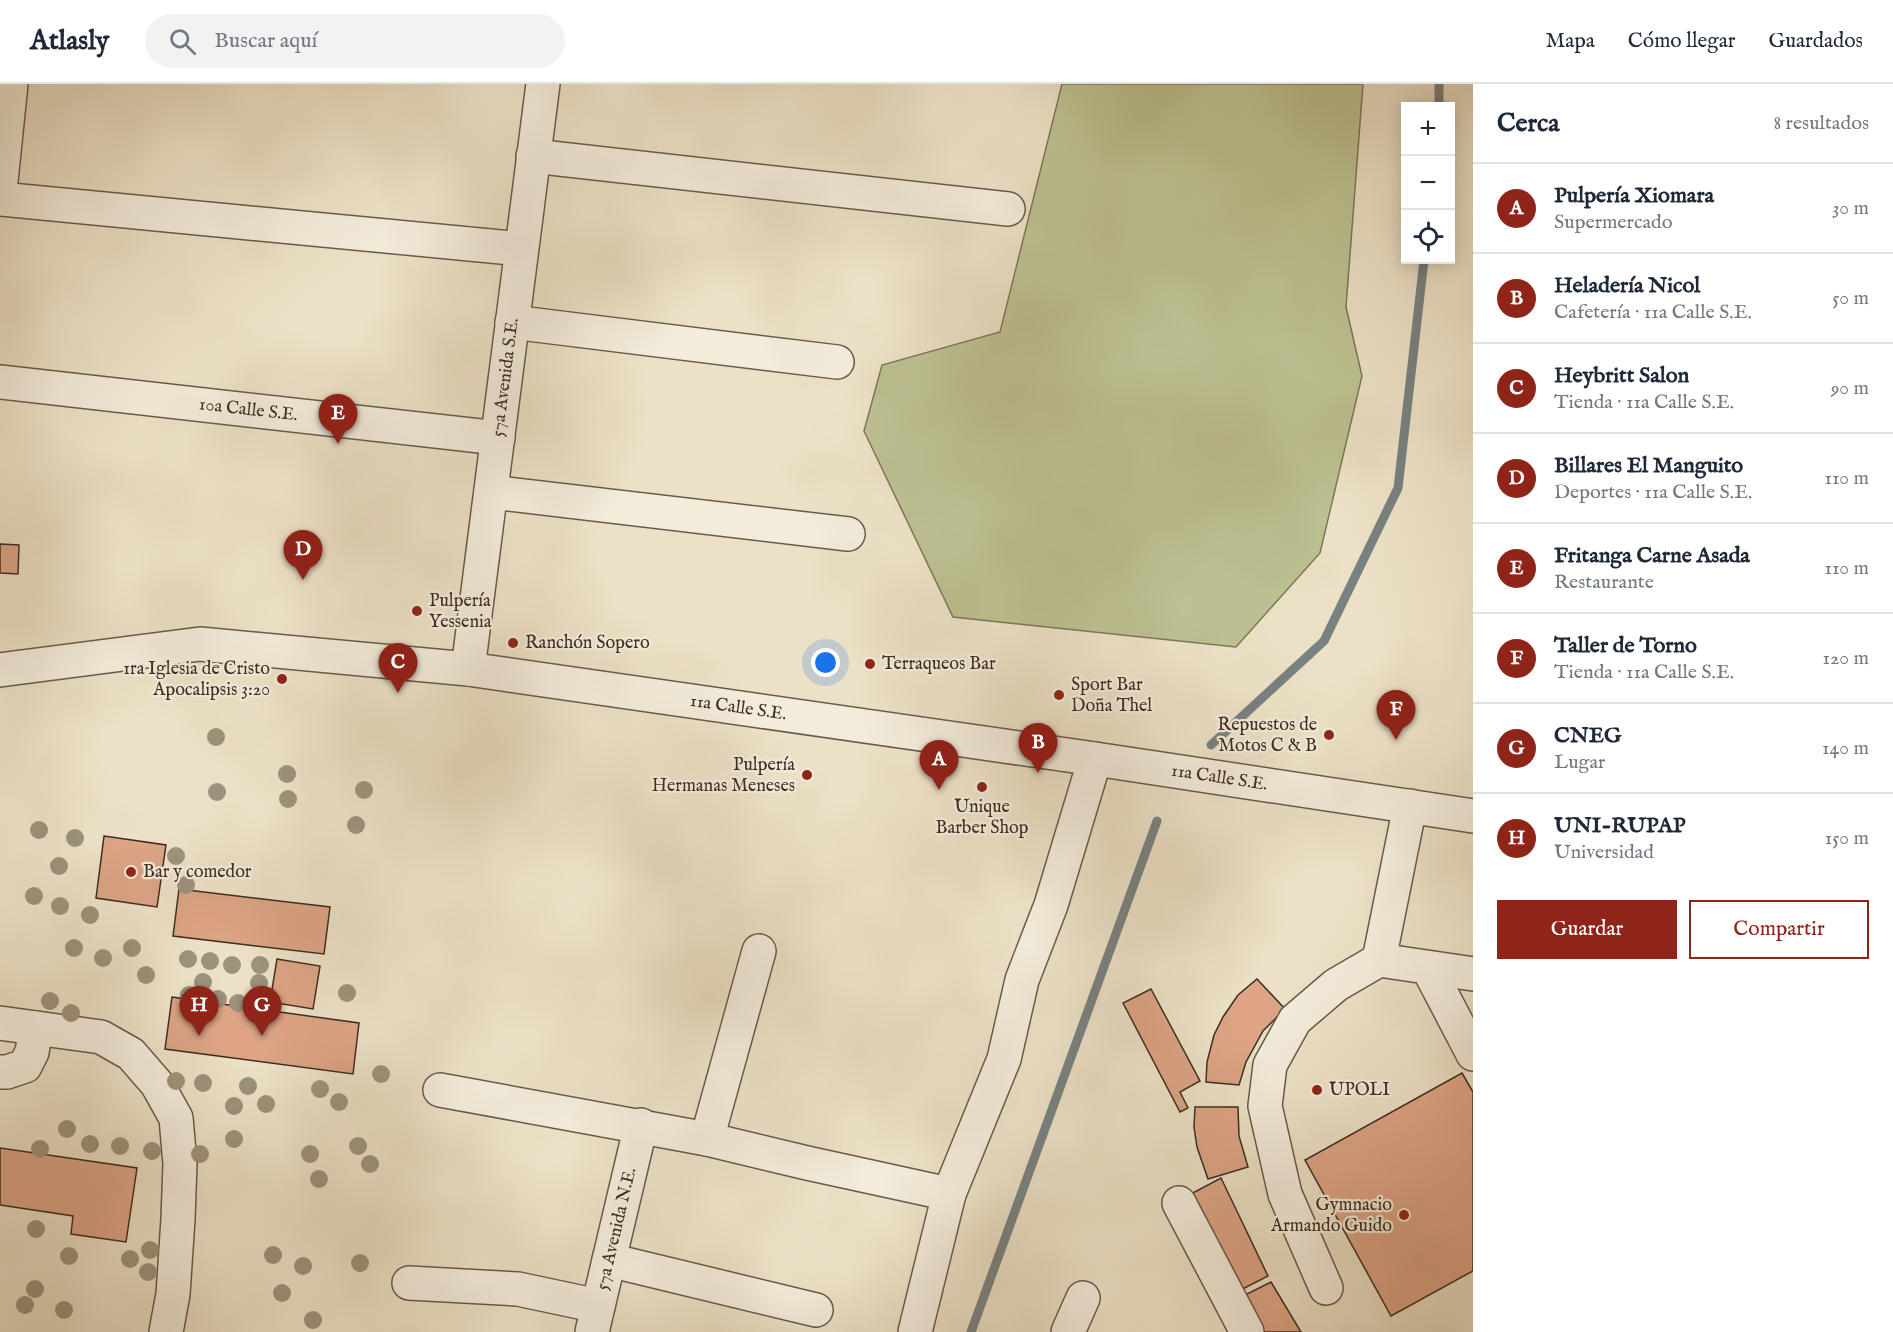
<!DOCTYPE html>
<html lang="es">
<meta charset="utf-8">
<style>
:root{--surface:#fff;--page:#f2f2f3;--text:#1f2937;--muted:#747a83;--line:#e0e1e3;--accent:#8f2418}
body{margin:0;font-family:"IM FELL English",serif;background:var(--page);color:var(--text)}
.controls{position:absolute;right:18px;top:18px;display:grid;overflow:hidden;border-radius:0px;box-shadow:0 3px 15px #0003}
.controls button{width:54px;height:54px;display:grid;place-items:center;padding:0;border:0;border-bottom:2px solid var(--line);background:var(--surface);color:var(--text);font:30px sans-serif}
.you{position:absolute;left:826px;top:579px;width:21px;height:21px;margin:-15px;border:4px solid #fff;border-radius:50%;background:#1a73e8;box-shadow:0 0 0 9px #1a73e833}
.badge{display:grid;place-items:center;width:39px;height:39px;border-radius:50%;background:var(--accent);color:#fff;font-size:20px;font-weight:700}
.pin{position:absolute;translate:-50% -50px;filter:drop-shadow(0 2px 3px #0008)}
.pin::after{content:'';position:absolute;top:32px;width:21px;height:18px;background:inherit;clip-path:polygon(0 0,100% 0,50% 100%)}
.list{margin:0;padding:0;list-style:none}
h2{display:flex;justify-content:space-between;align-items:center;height:78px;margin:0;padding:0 24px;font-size:26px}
h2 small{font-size:20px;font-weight:400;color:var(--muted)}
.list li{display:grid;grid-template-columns:39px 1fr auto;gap:18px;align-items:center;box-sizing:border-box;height:90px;padding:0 24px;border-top:2px solid var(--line)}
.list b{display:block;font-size:22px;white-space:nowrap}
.list p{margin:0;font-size:20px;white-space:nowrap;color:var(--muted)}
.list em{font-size:20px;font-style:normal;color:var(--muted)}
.actions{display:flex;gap:12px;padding:18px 24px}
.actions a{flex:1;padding:14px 0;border:2px solid var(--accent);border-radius:0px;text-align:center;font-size:21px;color:var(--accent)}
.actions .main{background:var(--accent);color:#fff}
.icon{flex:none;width:33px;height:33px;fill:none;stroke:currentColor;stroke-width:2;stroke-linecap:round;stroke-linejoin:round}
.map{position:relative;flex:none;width:1473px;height:1248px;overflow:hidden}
header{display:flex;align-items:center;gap:36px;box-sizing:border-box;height:84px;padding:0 30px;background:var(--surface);border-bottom:2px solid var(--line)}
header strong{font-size:28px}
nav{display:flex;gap:33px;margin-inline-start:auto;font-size:21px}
.search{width:420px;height:54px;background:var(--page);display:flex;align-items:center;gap:15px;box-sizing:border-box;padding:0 21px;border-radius:33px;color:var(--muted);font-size:22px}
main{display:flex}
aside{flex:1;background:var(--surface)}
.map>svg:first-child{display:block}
.green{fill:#bdc192;stroke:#7d775a;stroke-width:1.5}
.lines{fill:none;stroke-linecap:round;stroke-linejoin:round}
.stream{stroke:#788281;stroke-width:9}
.building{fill:#dda486;stroke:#3d2d22;stroke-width:1.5}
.minor-casing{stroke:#695a4b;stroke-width:36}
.minor{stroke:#f3ecdb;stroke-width:33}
.tree{fill:#9d927c}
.poi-dot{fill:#8f2418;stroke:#f3ecdb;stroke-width:2}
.labels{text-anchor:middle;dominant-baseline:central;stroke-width:4.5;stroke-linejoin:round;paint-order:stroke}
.street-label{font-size:18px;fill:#3d2d22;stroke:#f3ecdb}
.poi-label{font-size:18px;fill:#3d2d22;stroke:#f3ecdb;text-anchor:start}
</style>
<header>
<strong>Atlasly</strong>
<div class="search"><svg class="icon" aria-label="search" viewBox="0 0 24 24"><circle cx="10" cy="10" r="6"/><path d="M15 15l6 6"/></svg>Buscar aquí</div>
<nav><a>Mapa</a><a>Cómo llegar</a><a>Guardados</a></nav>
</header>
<main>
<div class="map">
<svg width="1473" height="1248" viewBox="0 0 1473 1248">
<rect width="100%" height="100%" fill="#ece1c7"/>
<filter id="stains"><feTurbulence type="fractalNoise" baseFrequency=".00333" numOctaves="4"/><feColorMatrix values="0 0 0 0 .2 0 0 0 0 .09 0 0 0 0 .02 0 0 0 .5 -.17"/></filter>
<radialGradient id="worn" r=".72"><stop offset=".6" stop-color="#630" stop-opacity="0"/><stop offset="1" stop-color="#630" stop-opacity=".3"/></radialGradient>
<path class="green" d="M1062 0H1363L1346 223 1362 292 1320 469 1236 563 953 533 864 347 882 281 1000 248Z"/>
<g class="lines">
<g class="stream">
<path d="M1439 22V0"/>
<path d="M1211 661 1324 557 1398 404 1424 176"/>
<path d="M971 1248 1157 737"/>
</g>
</g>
<g class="building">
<path d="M0 460 19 461 18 490 0 489Z"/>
<path d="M104 752 166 761 157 823 96 814Z"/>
<path d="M179 805 330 823 324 870 173 852Z"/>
<path d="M277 875 320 882 313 925 270 918Z"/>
<path d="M1257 895 1285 925 1263 947 1246 978 1239 1001 1206 998 1207 978 1214 951 1223 933 1238 911Z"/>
<path d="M1151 905 1200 997 1180 1008 1188 1024 1180 1028 1123 919Z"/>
<path d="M172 913 359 939 353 990 165 965Z"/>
<path d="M1462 989 1473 1008V1187L1391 1232 1305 1076Z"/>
<path d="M1195 1023H1238L1239 1052 1248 1083 1208 1095 1197 1063 1194 1043Z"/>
<path d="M0 1064 137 1084 126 1158 71 1150 73 1132 0 1121Z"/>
<path d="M1221 1094 1268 1192 1235 1209 1187 1112Z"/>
<path d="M1271 1198 1301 1248H1254L1235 1216Z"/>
</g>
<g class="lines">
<defs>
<g id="minor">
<path d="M533 72 1008 125"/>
<path d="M0 107 11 0"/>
<path d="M0 115 521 165"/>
<path d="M512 238 837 278"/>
<path id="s1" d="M0 298 498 354"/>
<path d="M491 408 848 450"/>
<path id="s2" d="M468 585 543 0"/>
<path id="s3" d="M0 586 200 560 468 585 1095 675 1473 732"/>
<path d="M1379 876 1410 722"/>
<path d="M1428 884 1473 970"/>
<path d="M0 939 101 953 131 970 157 1000 176 1034 180 1080 178 1135 173 1210 166 1248"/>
<path d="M0 988H7L25 982 32 968 36 944"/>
<path d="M440 1006 707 1055 807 1079 949 1110"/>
<path d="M707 1055 759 867"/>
<path d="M1179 1119 1247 1248"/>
<path d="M609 1176 816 1226"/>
<path d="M409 1199 518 1205 598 1222"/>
<path d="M1326 1204 1285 1110 1265 1022 1270 981 1295 936 1336 901 1379 876 1473 890"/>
<path id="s4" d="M592 1248 641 1041"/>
<path d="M915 1248 949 1110 1004 975 1022 896 1051 821 1095 675"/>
<path d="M1068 1248 1083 1214"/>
</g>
</defs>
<use href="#minor" class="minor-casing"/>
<use href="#minor" class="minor"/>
</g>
<g class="tree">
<circle cx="216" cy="653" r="9"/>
<circle cx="287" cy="690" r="9"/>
<circle cx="364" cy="706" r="9"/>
<circle cx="217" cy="708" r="9"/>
<circle cx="288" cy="715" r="9"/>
<circle cx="356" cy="741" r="9"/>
<circle cx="39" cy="746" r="9"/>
<circle cx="75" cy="754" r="9"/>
<circle cx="176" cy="772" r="9"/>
<circle cx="59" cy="782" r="9"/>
<circle cx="186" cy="801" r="9"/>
<circle cx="34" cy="812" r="9"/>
<circle cx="60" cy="822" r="9"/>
<circle cx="90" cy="831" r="9"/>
<circle cx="74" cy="864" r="9"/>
<circle cx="132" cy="864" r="9"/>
<circle cx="103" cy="874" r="9"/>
<circle cx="188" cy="875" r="9"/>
<circle cx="210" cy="877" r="9"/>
<circle cx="232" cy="881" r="9"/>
<circle cx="260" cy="881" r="9"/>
<circle cx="146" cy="891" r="9"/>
<circle cx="203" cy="898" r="9"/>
<circle cx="259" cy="899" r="9"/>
<circle cx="347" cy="909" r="9"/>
<circle cx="189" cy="911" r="9"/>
<circle cx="218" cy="915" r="9"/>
<circle cx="50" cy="917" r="9"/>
<circle cx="238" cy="919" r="9"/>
<circle cx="71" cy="929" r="9"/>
<circle cx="381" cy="990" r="9"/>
<circle cx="176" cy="997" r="9"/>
<circle cx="203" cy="999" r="9"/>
<circle cx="248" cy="1002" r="9"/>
<circle cx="320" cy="1005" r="9"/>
<circle cx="339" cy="1018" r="9"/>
<circle cx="266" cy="1020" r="9"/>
<circle cx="234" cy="1022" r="9"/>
<circle cx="67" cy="1045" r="9"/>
<circle cx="234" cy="1055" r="9"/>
<circle cx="90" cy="1060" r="9"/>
<circle cx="120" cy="1062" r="9"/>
<circle cx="358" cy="1062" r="9"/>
<circle cx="40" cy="1065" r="9"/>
<circle cx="152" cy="1067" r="9"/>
<circle cx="200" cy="1070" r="9"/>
<circle cx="310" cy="1070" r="9"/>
<circle cx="370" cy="1080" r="9"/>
<circle cx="319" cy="1095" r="9"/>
<circle cx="36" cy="1145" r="9"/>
<circle cx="150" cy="1166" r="9"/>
<circle cx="273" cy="1171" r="9"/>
<circle cx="69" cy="1172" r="9"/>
<circle cx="130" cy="1175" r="9"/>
<circle cx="360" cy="1179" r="9"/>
<circle cx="303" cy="1182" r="9"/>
<circle cx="148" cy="1188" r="9"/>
<circle cx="35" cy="1205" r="9"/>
<circle cx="282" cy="1209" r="9"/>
<circle cx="25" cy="1221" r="9"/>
<circle cx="64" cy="1226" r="9"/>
<circle cx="313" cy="1236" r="9"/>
</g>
<g class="poi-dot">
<circle cx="417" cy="527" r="6"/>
<circle cx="513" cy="559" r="6"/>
<circle cx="870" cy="580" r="6"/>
<circle cx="282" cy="595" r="6"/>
<circle cx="1059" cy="611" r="6"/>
<circle cx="1329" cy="651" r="6"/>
<circle cx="807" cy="691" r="6"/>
<circle cx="982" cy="703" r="6"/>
<circle cx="131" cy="788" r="6"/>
<circle cx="1317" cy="1006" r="6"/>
<circle cx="1404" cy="1131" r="6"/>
</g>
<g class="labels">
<g class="street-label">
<text stroke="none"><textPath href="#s2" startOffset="294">57a Avenida S.E.</textPath></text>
<text stroke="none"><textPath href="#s1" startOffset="250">10a Calle S.E.</textPath></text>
<text stroke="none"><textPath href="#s3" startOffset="744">11a Calle S.E.</textPath></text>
<text stroke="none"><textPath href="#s3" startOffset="1230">11a Calle S.E.</textPath></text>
<text stroke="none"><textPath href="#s4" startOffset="106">57a Avenida N.E.</textPath></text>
</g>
<g class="poi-label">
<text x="429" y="517">Pulpería<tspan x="429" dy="21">Yessenia</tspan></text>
<text x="525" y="559">Ranchón Sopero</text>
<text x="882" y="580">Terraqueos Bar</text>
<text x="270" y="585" text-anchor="end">1ra Iglesia de Cristo<tspan x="270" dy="21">Apocalipsis 3:20</tspan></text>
<text x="1071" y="601">Sport Bar<tspan x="1071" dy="21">Doña Thel</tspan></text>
<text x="1317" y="641" text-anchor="end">Repuestos de<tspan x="1317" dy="21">Motos C &amp; B</tspan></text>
<text x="795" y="681" text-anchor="end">Pulpería<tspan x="795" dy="21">Hermanas Meneses</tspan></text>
<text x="982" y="723" text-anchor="middle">Unique<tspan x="982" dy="21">Barber Shop</tspan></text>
<text x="143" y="788">Bar y comedor</text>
<text x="1329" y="1006">UPOLI</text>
<text x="1392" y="1121" text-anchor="end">Gymnacio<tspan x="1392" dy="21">Armando Guido</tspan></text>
</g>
</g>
<rect width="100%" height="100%" filter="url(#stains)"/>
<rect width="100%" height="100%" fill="url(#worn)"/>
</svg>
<div class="controls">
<button>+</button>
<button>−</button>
<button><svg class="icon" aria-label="locate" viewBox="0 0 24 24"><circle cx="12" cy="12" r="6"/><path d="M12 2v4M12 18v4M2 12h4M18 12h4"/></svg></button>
</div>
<div class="you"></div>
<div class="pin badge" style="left:939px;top:706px">A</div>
<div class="pin badge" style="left:1038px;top:689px">B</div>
<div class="pin badge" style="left:398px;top:609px">C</div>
<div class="pin badge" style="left:303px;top:496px">D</div>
<div class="pin badge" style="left:338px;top:360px">E</div>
<div class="pin badge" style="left:1396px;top:656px">F</div>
<div class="pin badge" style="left:262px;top:952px">G</div>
<div class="pin badge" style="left:199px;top:952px">H</div>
</div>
<aside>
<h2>Cerca<small>8 resultados</small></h2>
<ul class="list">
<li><span class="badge">A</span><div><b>Pulpería Xiomara</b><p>Supermercado</p></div><em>30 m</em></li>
<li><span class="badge">B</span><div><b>Heladería Nicol</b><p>Cafetería · 11a Calle S.E.</p></div><em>50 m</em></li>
<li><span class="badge">C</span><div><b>Heybritt Salon</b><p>Tienda · 11a Calle S.E.</p></div><em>90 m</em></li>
<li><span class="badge">D</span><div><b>Billares El Manguito</b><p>Deportes · 11a Calle S.E.</p></div><em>110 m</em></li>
<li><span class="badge">E</span><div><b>Fritanga Carne Asada</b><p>Restaurante</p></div><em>110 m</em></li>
<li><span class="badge">F</span><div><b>Taller de Torno</b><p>Tienda · 11a Calle S.E.</p></div><em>120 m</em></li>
<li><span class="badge">G</span><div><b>CNEG</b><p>Lugar</p></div><em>140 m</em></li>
<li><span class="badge">H</span><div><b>UNI-RUPAP</b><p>Universidad</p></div><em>150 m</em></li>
</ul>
<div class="actions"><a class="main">Guardar</a><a>Compartir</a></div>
</aside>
</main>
